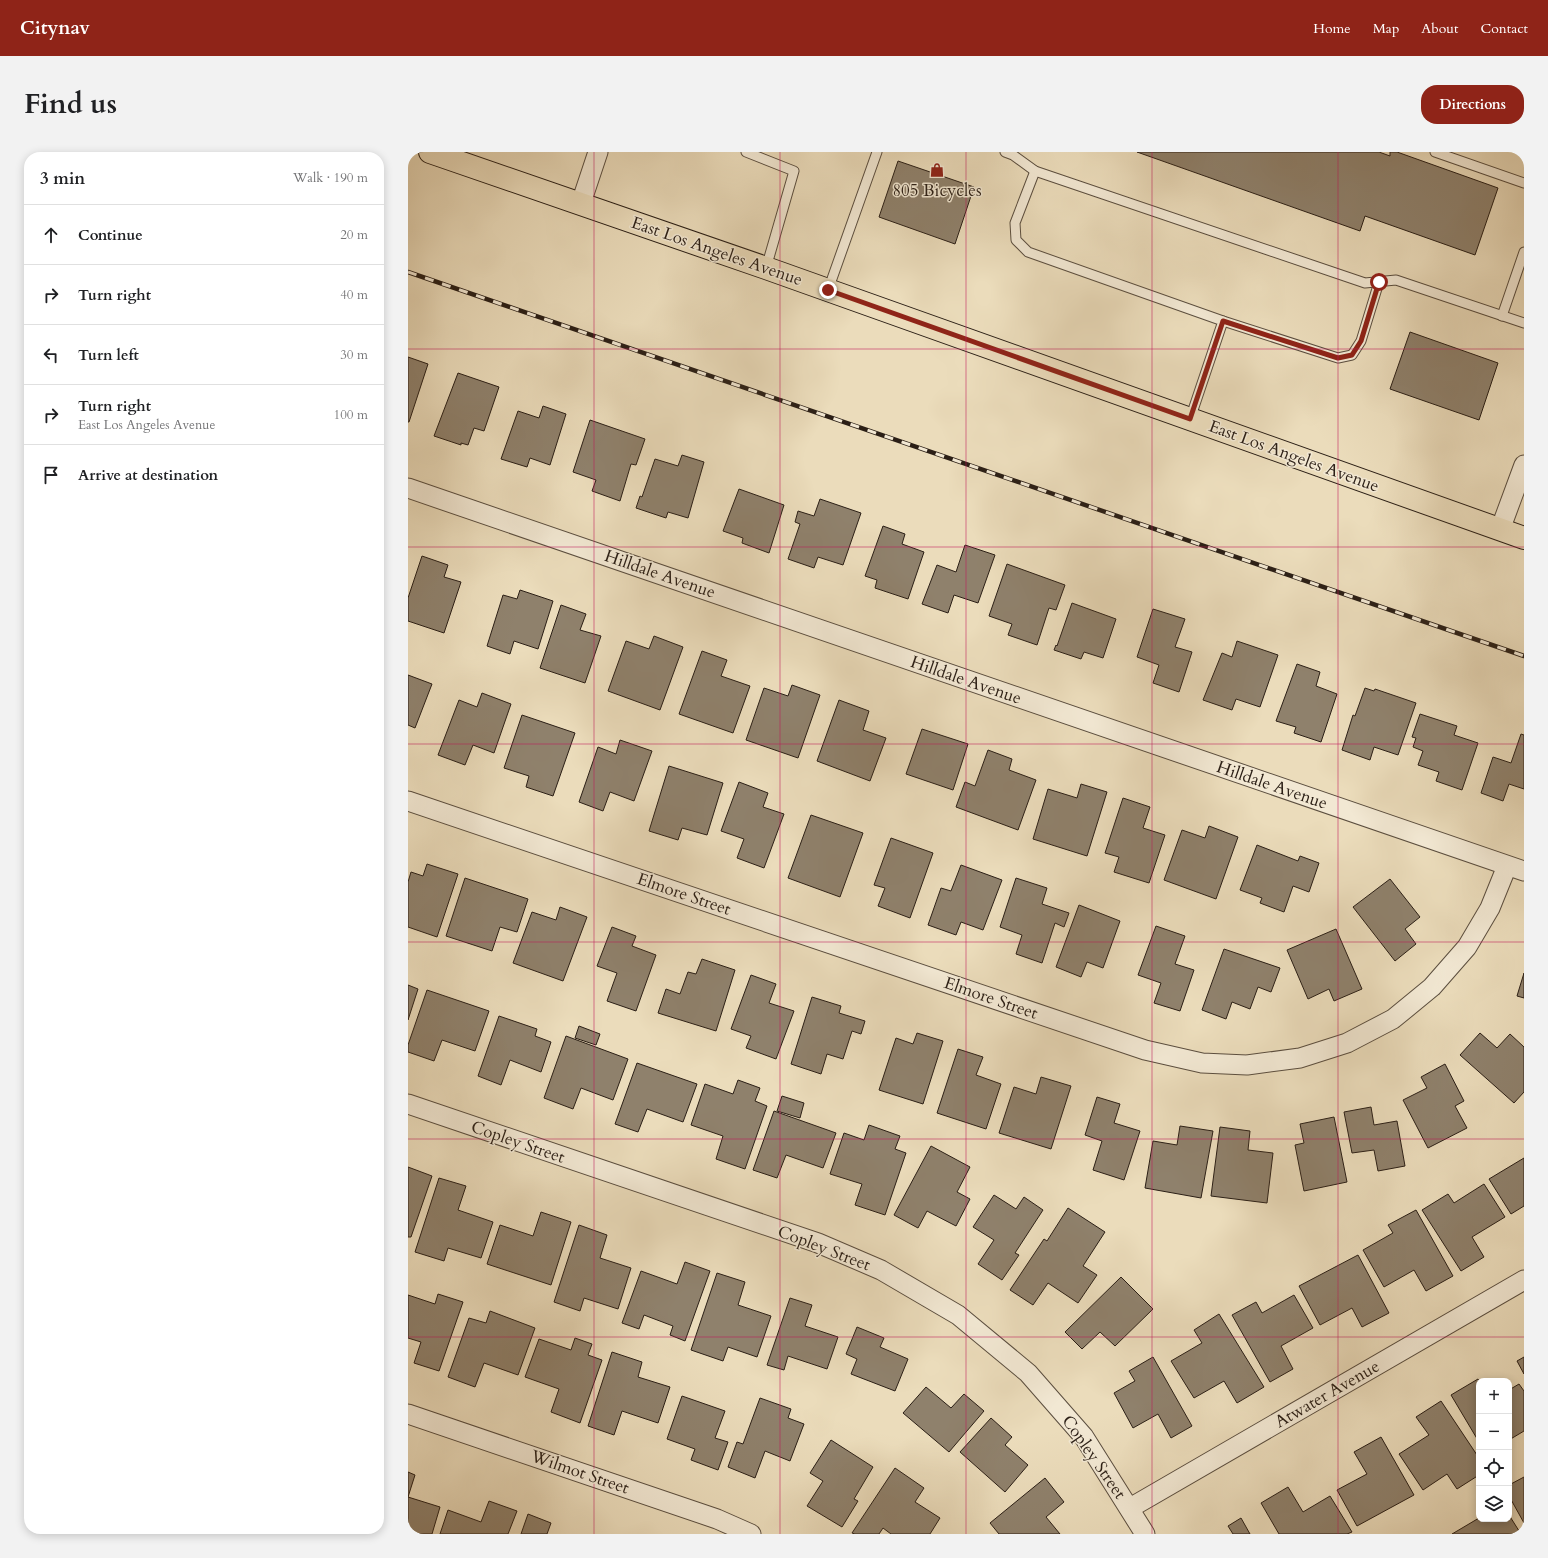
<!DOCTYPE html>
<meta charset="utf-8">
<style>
:root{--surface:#fff;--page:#f2f2f2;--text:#202124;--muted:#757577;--line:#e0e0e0;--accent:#8f2418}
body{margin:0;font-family:Cardo,serif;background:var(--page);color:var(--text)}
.controls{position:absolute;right:12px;bottom:12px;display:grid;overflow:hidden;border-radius:8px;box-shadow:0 2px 10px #0003}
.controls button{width:36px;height:36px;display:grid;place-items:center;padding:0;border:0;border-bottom:1px solid var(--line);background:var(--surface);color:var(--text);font:20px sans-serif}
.stop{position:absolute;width:12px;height:12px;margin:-9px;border:3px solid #8f2418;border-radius:50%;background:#fff}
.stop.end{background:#8f2418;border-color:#fff;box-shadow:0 1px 4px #0008}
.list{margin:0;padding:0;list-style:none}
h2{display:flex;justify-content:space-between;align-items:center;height:52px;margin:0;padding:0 16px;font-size:17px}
h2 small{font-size:13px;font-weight:400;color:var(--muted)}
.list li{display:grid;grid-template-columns:26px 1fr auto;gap:12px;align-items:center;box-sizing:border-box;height:60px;padding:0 16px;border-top:1px solid var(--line)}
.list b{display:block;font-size:15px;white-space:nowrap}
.list p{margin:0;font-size:13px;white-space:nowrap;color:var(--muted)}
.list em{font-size:13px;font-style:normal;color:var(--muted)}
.icon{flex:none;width:22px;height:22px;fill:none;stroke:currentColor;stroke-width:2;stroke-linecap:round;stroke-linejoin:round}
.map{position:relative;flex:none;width:1116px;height:1382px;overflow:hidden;border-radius:16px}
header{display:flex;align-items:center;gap:24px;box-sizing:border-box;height:56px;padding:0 20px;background:var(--accent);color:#fff}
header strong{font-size:19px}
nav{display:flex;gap:22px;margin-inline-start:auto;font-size:14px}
.intro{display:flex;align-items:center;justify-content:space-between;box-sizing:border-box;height:96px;padding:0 24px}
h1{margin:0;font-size:28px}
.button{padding:10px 18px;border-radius:16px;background:var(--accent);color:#fff;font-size:14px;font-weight:700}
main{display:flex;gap:24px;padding:0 24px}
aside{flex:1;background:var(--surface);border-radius:16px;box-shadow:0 2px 10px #0003}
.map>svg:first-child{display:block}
.building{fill:#8f816c;stroke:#2b1f16}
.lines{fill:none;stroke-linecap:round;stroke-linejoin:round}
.lane-casing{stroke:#5b4e3f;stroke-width:11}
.street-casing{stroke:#5b4e3f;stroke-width:21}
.primary-casing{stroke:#2b1f16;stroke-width:24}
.lane{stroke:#f2e8d3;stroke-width:9}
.street{stroke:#f2e8d3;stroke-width:19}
.primary{stroke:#ebdcbb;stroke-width:22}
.rail-casing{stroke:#2b1f16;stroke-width:4.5}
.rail{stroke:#f2e8d3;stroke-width:3;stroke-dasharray:9;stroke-linecap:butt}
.route{stroke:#8f2418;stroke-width:5}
.grid{fill:none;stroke:#c2185b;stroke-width:1;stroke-opacity:0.55}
.labels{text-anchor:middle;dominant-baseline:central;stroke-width:3;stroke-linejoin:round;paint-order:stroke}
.poi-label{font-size:17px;fill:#2b1f16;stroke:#f2e8d3}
.street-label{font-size:17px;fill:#2b1f16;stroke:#f2e8d3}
</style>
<header>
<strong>Citynav</strong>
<nav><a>Home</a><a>Map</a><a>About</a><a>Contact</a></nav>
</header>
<div class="intro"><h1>Find us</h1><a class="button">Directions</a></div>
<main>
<aside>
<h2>3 min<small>Walk · 190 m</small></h2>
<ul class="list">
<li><svg class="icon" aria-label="ahead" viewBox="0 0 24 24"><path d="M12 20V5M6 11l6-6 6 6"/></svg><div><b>Continue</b></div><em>20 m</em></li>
<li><svg class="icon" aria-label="right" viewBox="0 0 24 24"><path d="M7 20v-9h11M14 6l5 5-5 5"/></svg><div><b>Turn right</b></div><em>40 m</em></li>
<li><svg class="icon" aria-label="left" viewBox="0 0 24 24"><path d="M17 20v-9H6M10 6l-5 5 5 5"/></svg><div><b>Turn left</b></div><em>30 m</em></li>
<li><svg class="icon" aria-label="right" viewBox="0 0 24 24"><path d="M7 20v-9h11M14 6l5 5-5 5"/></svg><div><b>Turn right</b><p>East Los Angeles Avenue</p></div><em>100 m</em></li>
<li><svg class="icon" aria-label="arrive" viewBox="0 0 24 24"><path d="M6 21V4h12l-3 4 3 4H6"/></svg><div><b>Arrive at destination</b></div></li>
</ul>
</aside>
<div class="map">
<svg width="1116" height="1382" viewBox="0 0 1116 1382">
<rect width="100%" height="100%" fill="#ebdcbb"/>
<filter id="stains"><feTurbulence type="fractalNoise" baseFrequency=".005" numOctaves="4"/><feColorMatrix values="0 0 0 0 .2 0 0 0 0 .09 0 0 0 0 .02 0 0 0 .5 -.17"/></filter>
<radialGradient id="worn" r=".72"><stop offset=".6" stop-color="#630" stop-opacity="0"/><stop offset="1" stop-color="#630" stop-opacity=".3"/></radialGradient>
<g class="building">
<path d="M729 0H971L982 4V0H989L1090 36 1067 103 957 64 952 79Z"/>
<path d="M490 9 566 35 547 92 471 65Z"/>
<path d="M1002 180 1090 211 1071 268 982 237Z"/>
<path d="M0 205 20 212 1 270H0Z"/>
<path d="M50 221 91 235 76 279 66 276 60 293 53 291V293L26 284Z"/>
<path d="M135 254 158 262 142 313 122 306 119 315 93 307 110 259 131 266Z"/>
<path d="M182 268 237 287 228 313 223 312 212 349 184 339 188 328 165 320Z"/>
<path d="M274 303 296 310 280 366 260 360 258 366 228 356 232 344 234 345 247 307 270 314Z"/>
<path d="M331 337 376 353 361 401 334 391 335 386 315 379Z"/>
<path d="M412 347 453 361 435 413 410 405 406 416 380 407 392 372 387 370 390 359 406 364Z"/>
<path d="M475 374 497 382 494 392 516 400 500 447 467 436 469 428 457 424Z"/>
<path d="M557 393 587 403 570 451 546 443 540 461 514 452 529 413 548 420Z"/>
<path d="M14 404 40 413 36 425 53 430 36 481 0 469V446Z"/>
<path d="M599 412 657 433 648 458 641 456 629 493 600 483 604 472 581 464Z"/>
<path d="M112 438 145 449 130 497 106 489 102 502 79 494 95 443 109 447Z"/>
<path d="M664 451 708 467 695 506 676 500 673 507 646 498 648 493 649 494Z"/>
<path d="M153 453 178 462 172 478 193 484 177 531 132 516Z"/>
<path d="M745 457 777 467 767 495 784 500 771 540 745 531 751 513 729 505Z"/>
<path d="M246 484 275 495 252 558 200 539 218 489 241 497Z"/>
<path d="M829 489 870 503 852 555 828 547 824 558 795 548 814 501 824 505Z"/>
<path d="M294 499 319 508 313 524 342 534 325 581 271 562Z"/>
<path d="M889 512 912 520 908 534 929 542 913 590 886 581 888 575 868 569Z"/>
<path d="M0 523 24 532 7 576 0 573Z"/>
<path d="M384 533 412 543 390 606 338 588 356 536 380 544Z"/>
<path d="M957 536 966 539 967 537 1008 551 990 603 966 595 962 608 934 598 945 563 947 564Z"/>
<path d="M74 541 103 552 86 601 65 593 57 613 30 603 51 548 69 555Z"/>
<path d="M431 548 461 559 455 578 478 586 462 629 409 609Z"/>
<path d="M1012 562 1049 574 1046 583 1070 591 1054 638 1028 629 1031 620 1010 613 1015 599 1005 595 1008 586 1004 585Z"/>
<path d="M114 563 167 581 145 644 118 635 121 624 96 616Z"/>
<path d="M514 577 560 592 545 638 498 622Z"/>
<path d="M1113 582 1116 583V637L1101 632 1095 649 1073 641 1085 605 1103 611Z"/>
<path d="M212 588 244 599 226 649 202 640 195 659 171 650 190 595 208 602Z"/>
<path d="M580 598 604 607 601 618 628 628 610 678 548 655 557 630 567 634Z"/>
<path d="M261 614 315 631 299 683 274 676 270 688 241 679Z"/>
<path d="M331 630 360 641 355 655 376 662 356 716 329 706 336 687 313 679Z"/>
<path d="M673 632 699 640 679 704 625 687 640 637 669 646Z"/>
<path d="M715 646 742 655 735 676 757 683 741 731 706 720 711 705 697 701Z"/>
<path d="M403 663 455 681 432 745 380 726Z"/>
<path d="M801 674 830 685 808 747 756 728 774 678 797 686Z"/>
<path d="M483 686 525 701 502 766 470 754 477 736 466 733Z"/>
<path d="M849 693 890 709 892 704 911 711 901 740 885 734 876 760 852 751 854 746 832 738Z"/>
<path d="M19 712 50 722 29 785 0 775V730L3 720 15 724Z"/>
<path d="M553 713 594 728 575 778 553 770 548 783 520 773 533 736 543 739Z"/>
<path d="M57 726 120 747 109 780 92 775 84 799 38 784Z"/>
<path d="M608 726 639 736 634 752 661 761 656 775 647 771 634 811 608 802 614 783 592 775Z"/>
<path d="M982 727 1012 765 997 777 1008 792 987 809 945 755Z"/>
<path d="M671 753 712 769 695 816 679 810 673 825 648 815Z"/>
<path d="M152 755 179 765 155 829 105 811 124 760 148 768Z"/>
<path d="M748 774 777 784 767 812 786 818 772 859 746 851 753 831 730 823Z"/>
<path d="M204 775 228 784 224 794 248 803 228 859 199 849 209 821 189 814Z"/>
<path d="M928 777 954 837 926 849 921 837 900 847 879 798Z"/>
<path d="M816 797 872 816 863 840 850 835 842 857 824 850 818 867 794 858Z"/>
<path d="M294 807 327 818 308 879 250 861 258 837 272 842 280 820 288 822Z"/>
<path d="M1116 821V846L1109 844Z"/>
<path d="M343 823 368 832 361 851 386 859 368 907 338 896 343 884 323 877Z"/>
<path d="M0 833 10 837 0 868Z"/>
<path d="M19 838 81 859 67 899 34 888 26 909 0 900V893Z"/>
<path d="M404 845 433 854 431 861 457 869 453 882 444 879 435 907 419 902 413 922 383 912Z"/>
<path d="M91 864 129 877 127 884 143 890 133 920 102 908 93 933 70 924Z"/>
<path d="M171 874 192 882 188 893 167 886Z"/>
<path d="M509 881 535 889 515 952 471 938 488 886 505 892Z"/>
<path d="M1072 881 1089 896 1102 882 1116 895V940L1106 951 1052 903Z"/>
<path d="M158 884 220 907 205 948 173 936 165 957 136 946Z"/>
<path d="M550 897 575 905 568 923 593 932 578 977 529 961Z"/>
<path d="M229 911 289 932 275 970 239 957 230 980 207 972Z"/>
<path d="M1037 912 1056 949 1047 954 1059 976 1020 996 995 948 1019 936 1013 925Z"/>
<path d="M633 925 663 934 643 997 591 981 606 935 628 942Z"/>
<path d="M330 928 352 936 347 949 359 954 337 1017 308 1007 315 984 283 973 297 932 325 942Z"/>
<path d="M374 944 396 951 392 966 369 959Z"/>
<path d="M689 945 712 952 706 971 732 979 716 1028 685 1018 694 989 677 983Z"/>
<path d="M963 955 966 973 989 969 997 1014 970 1019 966 998 944 1001 936 960Z"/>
<path d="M366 959 428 981 415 1016 378 1003 369 1026 345 1018Z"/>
<path d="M926 965 939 1030 896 1039 887 993 896 991 892 972Z"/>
<path d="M461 973 492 984 487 997 498 1001 477 1063 447 1053 454 1032 422 1022 436 981 456 988Z"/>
<path d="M772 974 805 979 793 1046 737 1036 745 989 769 993Z"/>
<path d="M812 975 842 979 840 998 865 1001 859 1051 803 1044Z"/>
<path d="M523 994 562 1015 549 1040 562 1047 548 1074 519 1059 510 1076 486 1063Z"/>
<path d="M1116 1006V1054L1103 1062 1081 1027Z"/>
<path d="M0 1015 24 1024 3 1085H0Z"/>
<path d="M31 1026 58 1034 50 1058 85 1070 73 1106 40 1096 36 1109 7 1100Z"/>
<path d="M1076 1032 1097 1065 1064 1085 1076 1105 1053 1119 1014 1058 1040 1042 1046 1051Z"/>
<path d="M586 1043 608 1057 616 1045 635 1058 607 1101 611 1103 594 1128 570 1112 586 1088 565 1075Z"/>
<path d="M660 1056 697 1080 675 1114 689 1123 670 1151 640 1131 625 1153 602 1138 636 1087 639 1089Z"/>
<path d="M1008 1058 1045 1124 1018 1139 1006 1118 976 1135 955 1098 985 1081 980 1073Z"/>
<path d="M133 1060 163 1070 143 1133 79 1112 92 1073 125 1084Z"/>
<path d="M171 1073 199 1083 192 1106 223 1116 210 1157 176 1146 172 1159 146 1150Z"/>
<path d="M950 1103 981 1161 954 1175 944 1156 912 1173 891 1134Z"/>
<path d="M277 1110 302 1119 277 1189 262 1183 265 1174 236 1163 231 1177 214 1171 233 1119 269 1132Z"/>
<path d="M309 1121 337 1130 330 1153 363 1164 349 1205 320 1195 315 1209 283 1198Z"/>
<path d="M713 1125 745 1157 707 1194 692 1180 674 1197 657 1180Z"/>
<path d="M30 1142 55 1150 31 1219 6 1211 13 1190 0 1186V1143L27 1152Z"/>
<path d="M886 1143 905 1176 873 1194 885 1217 862 1230 824 1163 848 1150 854 1161Z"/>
<path d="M382 1146 404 1153 397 1174 430 1185 419 1217 380 1204 376 1218 359 1213Z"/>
<path d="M82 1159 127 1176 110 1223 76 1211 67 1235 40 1225 61 1166 78 1171Z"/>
<path d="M811 1162 856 1235 829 1251 816 1229 786 1246 763 1209 794 1191 786 1178Z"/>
<path d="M449 1175 476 1186 472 1195 500 1207 487 1239 443 1222 449 1207 438 1202Z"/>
<path d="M167 1186 184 1192 180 1203 194 1208 172 1271 143 1260 151 1237 117 1225 131 1187 163 1198Z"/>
<path d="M204 1200 234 1210 230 1225 262 1235 250 1271 214 1259 206 1283 180 1274Z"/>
<path d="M745 1205 784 1274 763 1286 750 1262 725 1276 706 1241 727 1229 721 1219Z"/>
<path d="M1116 1205V1222L1109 1209Z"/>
<path d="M1070 1227 1071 1229V1290L1043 1243Z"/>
<path d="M1111 1232 1116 1239V1279L1101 1288V1238Z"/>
<path d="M518 1235 543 1256 556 1242 576 1259 541 1300 495 1261Z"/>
<path d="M274 1244 317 1259 307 1286 320 1290 310 1318 283 1308 287 1297 259 1287Z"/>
<path d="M352 1246 383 1257 380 1266 396 1272 382 1309 357 1299 347 1326 320 1315 329 1290 335 1292Z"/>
<path d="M1033 1249 1071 1306V1323L1049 1337 1039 1322 1015 1338 991 1302 1021 1283 1008 1265Z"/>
<path d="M583 1266 604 1285 597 1293 620 1313 597 1340 552 1300Z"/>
<path d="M973 1285 1006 1343 949 1374 929 1338 959 1322 946 1300Z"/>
<path d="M423 1288 465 1315 446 1347 450 1349 434 1375 399 1354 415 1329 402 1321Z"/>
<path d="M487 1316 516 1336 507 1350 532 1366 522 1382H483L475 1376 471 1382H447L444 1381Z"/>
<path d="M0 1320 7 1323 0 1345 32 1355 24 1382H0Z"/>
<path d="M1116 1325V1371L1101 1344V1333Z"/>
<path d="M637 1326 656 1350 638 1365 652 1382H591L582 1371Z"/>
<path d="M880 1335 895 1360 922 1344 944 1380 939 1382H871L853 1351Z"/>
<path d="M81 1349 109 1359 100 1382H32L40 1358 73 1370Z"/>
<path d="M120 1362 143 1371 139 1382H113Z"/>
<path d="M1101 1363 1113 1382H1044L1071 1366 1101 1367Z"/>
<path d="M833 1366 842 1382H825L820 1374Z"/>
</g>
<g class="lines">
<defs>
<g id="lane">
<path d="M338 0 386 19 358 116"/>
<path d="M597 0 605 3 627 19 957 131 988 128 1116 171"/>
<path d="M1027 0 1116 31"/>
<path d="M627 19 607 71 608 88 620 100 815 169 782 267"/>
<path d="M420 138 469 0"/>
<path d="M1094 164 1116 100"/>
<path d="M815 169 930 206 944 203 953 189 971 130"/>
</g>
<g id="street">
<path d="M173 51 190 0"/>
<path d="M0 336 1116 719"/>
<path d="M1092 378 1116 313"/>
<path d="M0 649 737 898 794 911 839 913 892 906 939 891 985 867 1024 835 1059 795 1082 756 1099 714"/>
<path d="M0 952 410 1091 473 1118 550 1163 620 1221 676 1285 737 1382"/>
<path d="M0 1262 309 1367 343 1382"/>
<path d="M722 1356 1116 1128"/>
</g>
<path id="primary" d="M22 0 358 116 1116 386"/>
</defs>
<use href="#lane" class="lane-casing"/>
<use href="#street" class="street-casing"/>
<use href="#primary" class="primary-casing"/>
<use href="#lane" class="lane"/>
<use href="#street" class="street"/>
<use href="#primary" class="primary"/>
<defs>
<path id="rail" d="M0 120 1116 504"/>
</defs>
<use href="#rail" class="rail-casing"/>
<use href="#rail" class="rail"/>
</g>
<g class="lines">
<path class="route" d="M420 138 782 267 815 169 930 206 944 203 953 189 971 130"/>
</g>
<path class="grid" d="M186 0V1382M372 0V1382M558 0V1382M744 0V1382M930 0V1382M0 197H1116M0 395H1116M0 592H1116M0 790H1116M0 987H1116M0 1185H1116"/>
<defs>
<symbol id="shop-bare" viewBox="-9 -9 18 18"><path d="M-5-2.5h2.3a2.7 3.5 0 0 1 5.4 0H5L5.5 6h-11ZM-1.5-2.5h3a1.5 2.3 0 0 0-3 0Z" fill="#8f2418" stroke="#f2e8d3" stroke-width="2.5" paint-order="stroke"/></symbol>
</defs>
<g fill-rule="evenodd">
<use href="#shop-bare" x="519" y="8" width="20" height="20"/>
</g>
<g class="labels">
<g class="poi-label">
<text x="529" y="38">805 Bicycles</text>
</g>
<g class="street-label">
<text transform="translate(309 99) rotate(19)">East Los Angeles Avenue</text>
<text transform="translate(886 304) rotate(20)">East Los Angeles Avenue</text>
<text transform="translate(252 422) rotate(19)">Hilldale Avenue</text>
<text transform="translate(558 528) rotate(19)">Hilldale Avenue</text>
<text transform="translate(864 633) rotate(19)">Hilldale Avenue</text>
<text transform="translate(276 742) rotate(19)">Elmore Street</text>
<text transform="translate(583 846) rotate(19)">Elmore Street</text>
<text transform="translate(110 990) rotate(19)">Copley Street</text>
<text transform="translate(416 1096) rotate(21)">Copley Street</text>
<text transform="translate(919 1242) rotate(-30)">Atwater Avenue</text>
<text transform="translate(686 1305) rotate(55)">Copley Street</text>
<text transform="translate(172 1320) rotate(19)">Wilmot Street</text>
</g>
</g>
<rect width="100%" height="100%" filter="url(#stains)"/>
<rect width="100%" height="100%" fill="url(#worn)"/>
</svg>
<div class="controls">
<button>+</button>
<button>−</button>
<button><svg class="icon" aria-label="locate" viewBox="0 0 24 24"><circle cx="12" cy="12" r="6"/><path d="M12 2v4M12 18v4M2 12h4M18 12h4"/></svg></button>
<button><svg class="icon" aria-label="layers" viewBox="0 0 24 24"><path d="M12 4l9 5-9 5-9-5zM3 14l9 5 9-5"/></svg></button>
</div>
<div class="stop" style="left:971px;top:130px"></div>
<div class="stop end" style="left:420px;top:138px"></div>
</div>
</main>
